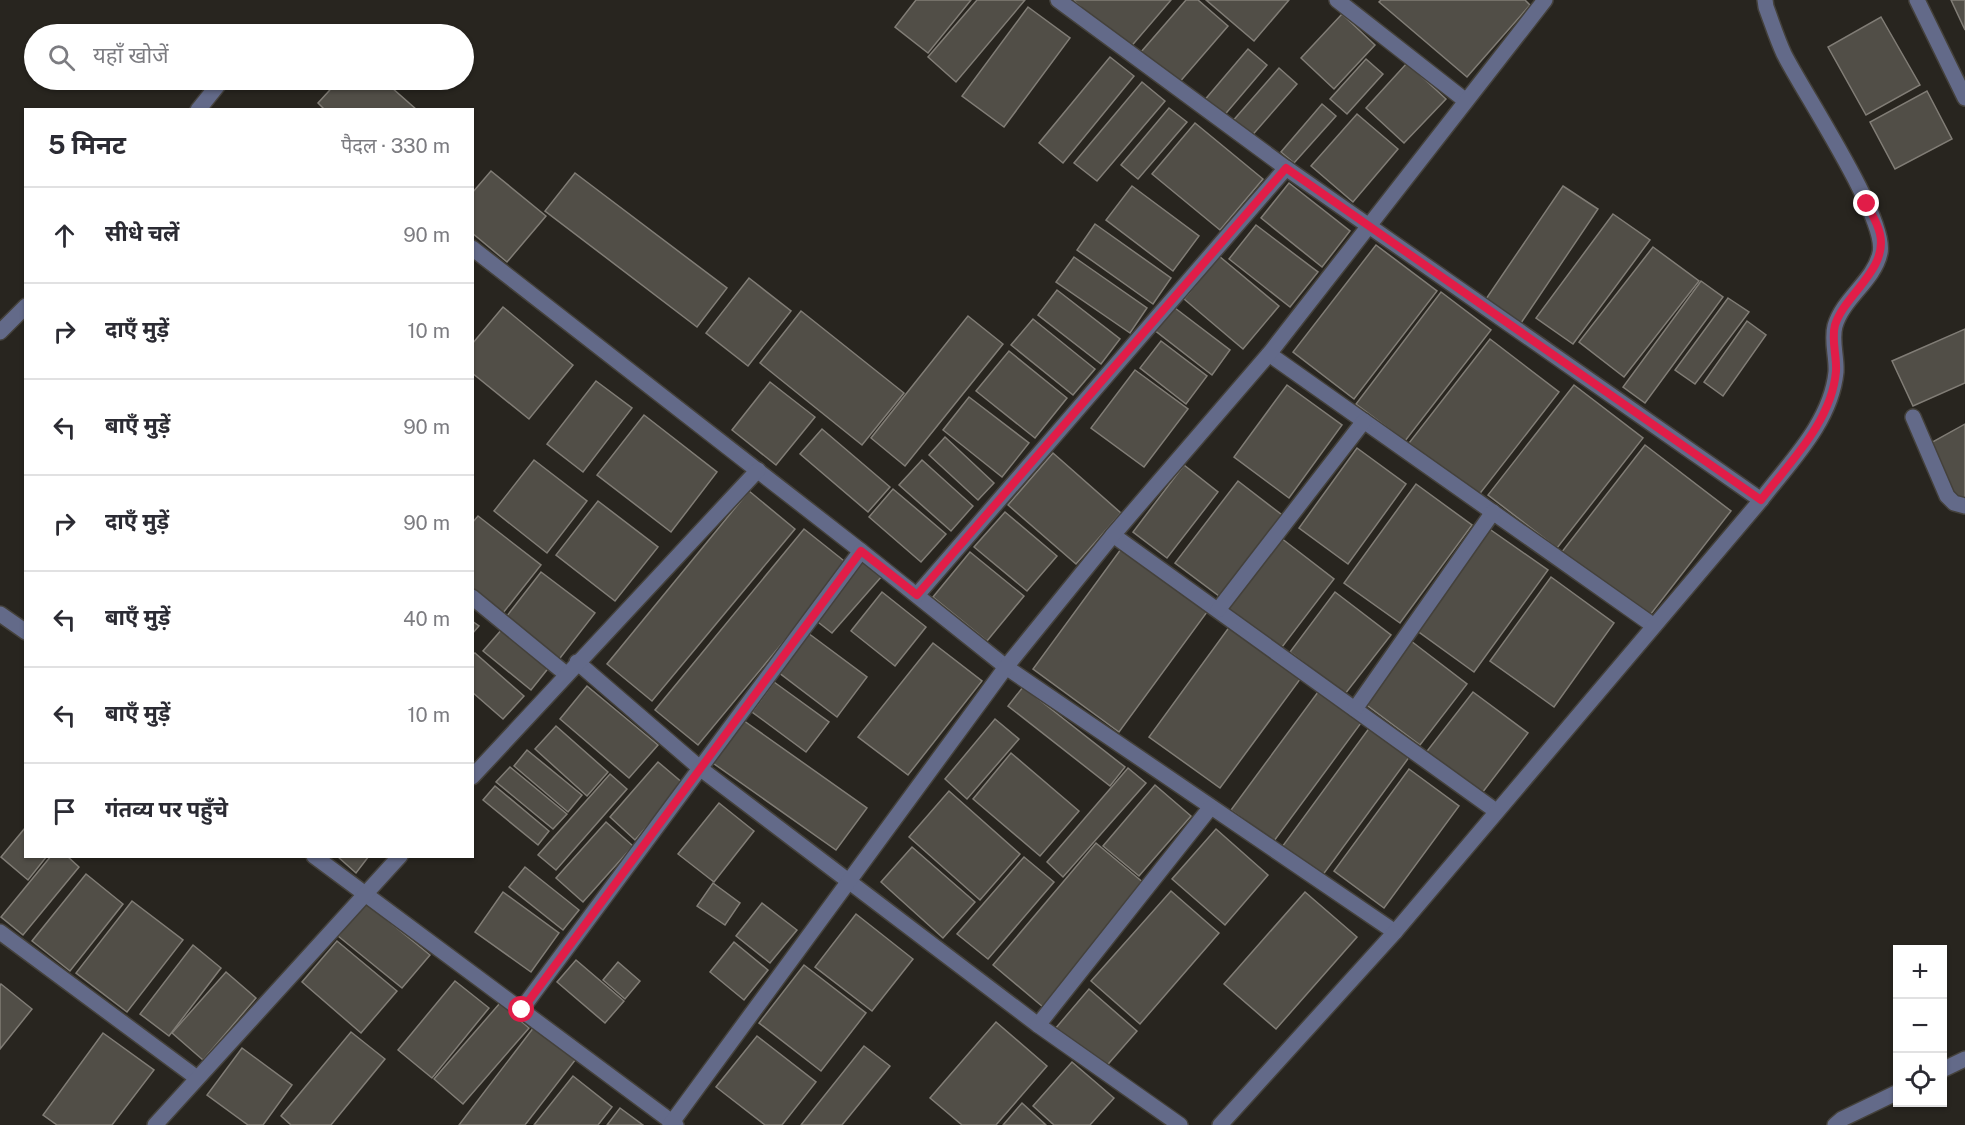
<!DOCTYPE html>
<html lang="hi">
<meta charset="utf-8">
<style>
:root{--surface:#fff;--page:#f2f2f3;--text:#2b2b33;--muted:#7c7c81;--line:#e1e1e2}
body{margin:0;font-family:"Public Sans","Noto Sans Devanagari",sans-serif;background:var(--page);color:var(--text)}
.controls{position:absolute;right:18px;bottom:18px;display:grid;overflow:hidden;border-radius:0px;box-shadow:0 2px 4px #0004}
.controls button{width:54px;height:54px;display:grid;place-items:center;padding:0;border:0;border-bottom:2px solid var(--line);background:var(--surface);color:var(--text);font:30px sans-serif}
.stop{position:absolute;width:18px;height:18px;margin:-14px;border:4px solid #e11d48;border-radius:50%;background:#fff}
.stop.end{background:#e11d48;border-color:#fff;box-shadow:0 2px 6px #0008}
.list{margin:0;padding:0;list-style:none}
h2{display:flex;justify-content:space-between;align-items:center;height:78px;margin:0;padding:0 24px;font-size:26px}
h2 small{font-size:20px;font-weight:400;color:var(--muted)}
.list li{display:grid;grid-template-columns:39px 1fr auto;gap:18px;align-items:center;box-sizing:border-box;height:96px;padding:0 24px;border-top:2px solid var(--line)}
.list b{display:block;font-size:22px;white-space:nowrap}
.list em{font-size:20px;font-style:normal;color:var(--muted)}
.icon{flex:none;width:33px;height:33px;fill:none;stroke:currentColor;stroke-width:2;stroke-linecap:round;stroke-linejoin:round}
.map{position:relative;flex:none;width:1965px;height:1125px;overflow:hidden}
.search{position:absolute;background:var(--surface);box-shadow:0 2px 4px #0004;left:24px;top:24px;width:450px;height:66px;display:flex;align-items:center;gap:15px;box-sizing:border-box;padding:0 21px;border-radius:33px;color:var(--muted);font-size:22px}
.panel{position:absolute;background:var(--surface);box-shadow:0 2px 4px #0004;left:24px;top:108px;width:450px;height:750px;border-radius:0px}
.map>svg:first-child{display:block}
.building{fill:#514e47;stroke:#817d76;stroke-width:1.5}
.lines{fill:none;stroke-linecap:round;stroke-linejoin:round}
.street-casing{stroke:#44413b;stroke-width:18}
.street{stroke:#636a89;stroke-width:15}
.route{stroke:#e11d48;stroke-width:8}
</style>
<div class="map">
<svg width="1965" height="1125" viewBox="0 0 1965 1125">
<rect width="100%" height="100%" fill="#28251f"/>
<g class="building">
<path d="M916 0H971L928 53 895 27Z"/>
<path d="M977 0H1025L956 82 928 57Z"/>
<path d="M1073 0H1171L1129 49Z"/>
<path d="M1186 0H1198L1228 26 1178 84 1141 52Z"/>
<path d="M1206 0H1289L1254 41Z"/>
<path d="M1381 0H1525L1530 5 1467 77 1379 2Z"/>
<path d="M1951 0H1965V30Z"/>
<path d="M1028 7 1070 38 1004 127 962 96Z"/>
<path d="M1342 14 1375 45 1334 89 1301 58Z"/>
<path d="M1881 17 1920 85 1866 115 1828 47Z"/>
<path d="M1248 49 1267 65 1222 118 1203 102Z"/>
<path d="M1110 57 1134 76 1063 163 1039 143Z"/>
<path d="M1366 59 1383 74 1347 114 1330 99Z"/>
<path d="M1407 63 1446 99 1404 143 1366 108Z"/>
<path d="M1279 68 1297 84 1249 139 1231 123Z"/>
<path d="M339 80H383L417 110H325L318 103Z"/>
<path d="M1142 82 1165 101 1097 181 1074 163Z"/>
<path d="M1927 91 1952 139 1895 169 1870 122Z"/>
<path d="M1322 104 1336 116 1294 163 1281 152Z"/>
<path d="M1169 108 1187 122 1138 179 1121 165Z"/>
<path d="M1357 114 1398 149 1353 202 1311 166Z"/>
<path d="M1195 123 1263 179 1220 230 1152 174Z"/>
<path d="M491 171 546 216 507 262 472 233V193Z"/>
<path d="M575 173 727 288 697 327 545 211Z"/>
<path d="M1289 183 1350 231 1322 267 1261 218Z"/>
<path d="M1132 186 1199 236 1173 271 1106 220Z"/>
<path d="M1563 186 1598 209 1521 323 1486 299Z"/>
<path d="M1613 214 1650 240 1573 344 1536 318Z"/>
<path d="M1095 224 1171 278 1153 304 1077 250Z"/>
<path d="M1256 225 1318 272 1290 307 1229 259Z"/>
<path d="M1376 245 1437 291 1354 399 1293 352Z"/>
<path d="M1653 247 1699 281 1624 377 1579 342Z"/>
<path d="M1219 256 1279 306 1243 349 1184 299Z"/>
<path d="M1074 257 1147 308 1130 333 1056 282Z"/>
<path d="M749 278 791 311 748 366 706 333Z"/>
<path d="M1701 281 1723 297 1645 403 1623 387Z"/>
<path d="M1057 290 1120 339 1101 364 1038 315Z"/>
<path d="M1441 292 1491 330 1405 441 1356 404Z"/>
<path d="M1728 298 1749 312 1695 384 1675 370Z"/>
<path d="M1171 305 1230 350 1212 375 1153 329Z"/>
<path d="M503 307 573 365 529 419 472 373V344Z"/>
<path d="M801 311 904 393 862 445 760 363Z"/>
<path d="M968 316 1003 344 905 466 871 438Z"/>
<path d="M1033 319 1095 369 1073 395 1011 345Z"/>
<path d="M1747 321 1766 335 1723 396 1704 382Z"/>
<path d="M1965 329V383L1913 406 1892 361Z"/>
<path d="M1490 339 1559 392 1478 496 1409 443Z"/>
<path d="M1161 341 1207 376 1186 404 1140 368Z"/>
<path d="M1009 351 1067 398 1035 438 976 391Z"/>
<path d="M1135 370 1188 409 1144 467 1091 428Z"/>
<path d="M596 381 632 408 583 472 547 444Z"/>
<path d="M770 382 815 417 776 465 732 430Z"/>
<path d="M1287 385 1342 425 1289 498 1234 457Z"/>
<path d="M1574 385 1643 438 1557 548 1488 495Z"/>
<path d="M969 397 1029 443 1002 477 943 430Z"/>
<path d="M644 415 717 472 671 532 597 475Z"/>
<path d="M1965 424V498L1958 502 1927 445Z"/>
<path d="M822 429 890 487 868 512 800 454Z"/>
<path d="M945 437 994 483 978 500 929 455Z"/>
<path d="M1645 445 1731 511 1647 619 1561 553Z"/>
<path d="M1357 448 1406 484 1348 564 1299 528Z"/>
<path d="M1053 453 1121 513 1076 564 1008 505Z"/>
<path d="M534 460 587 501 547 553 494 511Z"/>
<path d="M922 460 973 506 951 531 899 485Z"/>
<path d="M1184 465 1218 492 1167 558 1133 532Z"/>
<path d="M1238 481 1286 518 1223 599 1175 563Z"/>
<path d="M1416 484 1472 525 1400 623 1344 583Z"/>
<path d="M893 489 946 534 921 562 869 517Z"/>
<path d="M749 491 795 529 652 701 607 664Z"/>
<path d="M598 501 658 547 615 601 556 555Z"/>
<path d="M1005 512 1057 556 1027 591 974 547Z"/>
<path d="M478 516 541 565 503 613 472 588V523Z"/>
<path d="M1488 528 1548 570 1474 672 1416 630Z"/>
<path d="M804 529 848 564 698 745 655 710Z"/>
<path d="M1281 538 1334 579 1279 651 1227 610Z"/>
<path d="M1121 549 1207 612 1119 732 1033 669Z"/>
<path d="M970 552 1024 596 987 641 933 597Z"/>
<path d="M864 560 882 576 832 633 814 619Z"/>
<path d="M541 572 595 613 557 662 503 621Z"/>
<path d="M1551 577 1614 623 1554 707 1490 661Z"/>
<path d="M882 592 926 627 895 666 851 631Z"/>
<path d="M1335 592 1391 635 1345 694 1290 652Z"/>
<path d="M472 621 479 626 472 634Z"/>
<path d="M1230 626 1301 678 1220 788 1149 737Z"/>
<path d="M503 628 550 666 531 690 483 651Z"/>
<path d="M808 633 867 677 837 717 778 672Z"/>
<path d="M1411 641 1467 684 1420 745 1364 703Z"/>
<path d="M933 643 982 681 908 775 858 737Z"/>
<path d="M475 653 524 696 503 719 472 692V655Z"/>
<path d="M774 682 829 722 806 752 752 712Z"/>
<path d="M587 686 658 745 629 778 560 719Z"/>
<path d="M1023 687 1125 767 1110 786 1008 706Z"/>
<path d="M1318 692 1361 723 1274 841 1231 810Z"/>
<path d="M1473 692 1528 733 1479 797 1424 755Z"/>
<path d="M740 718 867 808 836 850 710 761Z"/>
<path d="M995 719 1019 739 967 799 945 779Z"/>
<path d="M556 726 608 772 587 796 535 749Z"/>
<path d="M1370 727 1410 756 1322 876 1282 847Z"/>
<path d="M527 750 582 795 568 812 514 766Z"/>
<path d="M1011 753 1079 811 1040 856 973 799Z"/>
<path d="M658 762 684 784 635 840 610 817Z"/>
<path d="M510 767 567 814 553 829 496 782Z"/>
<path d="M1128 768 1146 783 1063 877 1047 862Z"/>
<path d="M1409 769 1459 806 1384 908 1334 871Z"/>
<path d="M610 774 627 789 556 870 538 855Z"/>
<path d="M1155 785 1191 816 1139 876 1103 846Z"/>
<path d="M495 786 549 831 538 845 483 800Z"/>
<path d="M949 791 1020 854 980 900 909 837Z"/>
<path d="M719 803 754 831 714 882 678 854Z"/>
<path d="M606 822 633 846 583 902 556 878Z"/>
<path d="M25 828 26 856H47L28 880 1 857Z"/>
<path d="M1216 829 1268 875 1225 925 1172 879Z"/>
<path d="M1096 843 1145 884 1043 1007 993 965Z"/>
<path d="M912 847 975 902 943 938 881 882Z"/>
<path d="M51 856H67L79 867 23 935 1 917Z"/>
<path d="M337 856H369L356 873Z"/>
<path d="M1024 857 1054 882 988 959 957 934Z"/>
<path d="M525 867 579 910 563 930 509 887Z"/>
<path d="M86 874 123 904 70 971 32 941Z"/>
<path d="M713 883 740 903 725 925 697 906Z"/>
<path d="M1171 891 1219 933 1140 1024 1091 981Z"/>
<path d="M503 892 559 933 531 972 475 932Z"/>
<path d="M1305 892 1357 937 1276 1029 1224 984Z"/>
<path d="M132 901 183 940 127 1012 76 973Z"/>
<path d="M366 903 430 955 402 988 338 936Z"/>
<path d="M762 903 797 930 770 963 736 936Z"/>
<path d="M856 914 913 959 872 1011 815 967Z"/>
<path d="M337 941 397 991 361 1033 302 982Z"/>
<path d="M734 942 768 970 744 1000 710 972Z"/>
<path d="M193 945 221 968 169 1036 140 1014Z"/>
<path d="M576 960 624 1001 605 1023 557 982Z"/>
<path d="M618 962 640 981 625 999 603 980Z"/>
<path d="M804 965 866 1013 821 1071 759 1023Z"/>
<path d="M226 972 256 998 203 1060 172 1033Z"/>
<path d="M455 981 489 1008 432 1078 398 1050Z"/>
<path d="M1 984 32 1009 0 1049V986Z"/>
<path d="M1089 989 1137 1031 1103 1070 1055 1029Z"/>
<path d="M500 1003 529 1028 463 1104 434 1079Z"/>
<path d="M996 1022 1047 1066 996 1125H962L930 1098Z"/>
<path d="M534 1027 576 1059 525 1125H459Z"/>
<path d="M351 1032 385 1059 331 1125H291L281 1116Z"/>
<path d="M103 1033 154 1070 112 1125H57L43 1115Z"/>
<path d="M757 1036 816 1082 782 1125H765L716 1087Z"/>
<path d="M864 1046 890 1066 842 1125H801Z"/>
<path d="M242 1048 292 1085 263 1125H248L207 1095Z"/>
<path d="M1072 1062 1114 1098 1090 1125H1054L1033 1106Z"/>
<path d="M573 1076 612 1107 598 1125H534Z"/>
<path d="M1022 1103 1046 1125H1003Z"/>
<path d="M620 1108 643 1125H607Z"/>
</g>
<g class="lines">
<defs>
<g id="street">
<path d="M1058 0 1286 168 1761 500"/>
<path d="M1337 0 1466 101"/>
<path d="M1917 0 1965 98"/>
<path d="M198 110 222 80"/>
<path d="M472 248 861 551 1006 667 1395 932"/>
<path d="M0 332 26 306"/>
<path d="M1269 354 1654 626"/>
<path d="M1913 417 1947 496 1954 503 1965 506"/>
<path d="M1113 535 1496 811"/>
<path d="M917 595 1286 168"/>
<path d="M472 597 566 674"/>
<path d="M1218 610 1364 421"/>
<path d="M0 614 26 632"/>
<path d="M577 662 701 769 1038 1025 1180 1125"/>
<path d="M1355 709 1493 512"/>
<path d="M472 777 758 470"/>
<path d="M314 856 676 1125"/>
<path d="M0 932 197 1078"/>
<path d="M521 1010 861 551"/>
<path d="M1038 1025 1210 808"/>
<path d="M1942 1070 1965 1059"/>
<path d="M155 1125 400 856"/>
<path d="M670 1125 1006 667 1113 535 1269 354 1545 0"/>
<path d="M1220 1125 1395 932 1761 500C1790 462 1831 422 1836 372 1837 357 1831 341 1835 326 1843 298 1874 281 1880 253 1888 219 1803 92 1784 54 1777 39 1772 23 1766 7L1765 0"/>
<path d="M1835 1125 1842 1119 1898 1092"/>
</g>
</defs>
<use href="#street" class="street-casing"/>
<use href="#street" class="street"/>
</g>
<g class="lines">
<path class="route" d="M522 1010 861 551 917 595 1286 168 1761 500C1790 462 1832 421 1836 371 1837 356 1831 340 1835 325 1845 294 1888 270 1880 234 1878 224 1871 213 1867 204"/>
</g>
</svg>
<div class="controls">
<button>+</button>
<button>−</button>
<button><svg class="icon" aria-label="locate" viewBox="0 0 24 24"><circle cx="12" cy="12" r="6"/><path d="M12 2v4M12 18v4M2 12h4M18 12h4"/></svg></button>
</div>
<div class="stop" style="left:522px;top:1010px"></div>
<div class="stop end" style="left:1867px;top:204px"></div>
<div class="search"><svg class="icon" aria-label="search" viewBox="0 0 24 24"><circle cx="10" cy="10" r="6"/><path d="M15 15l6 6"/></svg>यहाँ खोजें</div>
<section class="panel">
<h2>5 मिनट<small>पैदल · 330 m</small></h2>
<ul class="list">
<li><svg class="icon" aria-label="ahead" viewBox="0 0 24 24"><path d="M12 20V5M6 11l6-6 6 6"/></svg><div><b>सीधे चलें</b></div><em>90 m</em></li>
<li><svg class="icon" aria-label="right" viewBox="0 0 24 24"><path d="M7 20v-9h11M14 6l5 5-5 5"/></svg><div><b>दाएँ मुड़ें</b></div><em>10 m</em></li>
<li><svg class="icon" aria-label="left" viewBox="0 0 24 24"><path d="M17 20v-9H6M10 6l-5 5 5 5"/></svg><div><b>बाएँ मुड़ें</b></div><em>90 m</em></li>
<li><svg class="icon" aria-label="right" viewBox="0 0 24 24"><path d="M7 20v-9h11M14 6l5 5-5 5"/></svg><div><b>दाएँ मुड़ें</b></div><em>90 m</em></li>
<li><svg class="icon" aria-label="left" viewBox="0 0 24 24"><path d="M17 20v-9H6M10 6l-5 5 5 5"/></svg><div><b>बाएँ मुड़ें</b></div><em>40 m</em></li>
<li><svg class="icon" aria-label="left" viewBox="0 0 24 24"><path d="M17 20v-9H6M10 6l-5 5 5 5"/></svg><div><b>बाएँ मुड़ें</b></div><em>10 m</em></li>
<li><svg class="icon" aria-label="arrive" viewBox="0 0 24 24"><path d="M6 21V4h12l-3 4 3 4H6"/></svg><div><b>गंतव्य पर पहुँचे</b></div></li>
</ul>
</section>
</div>
